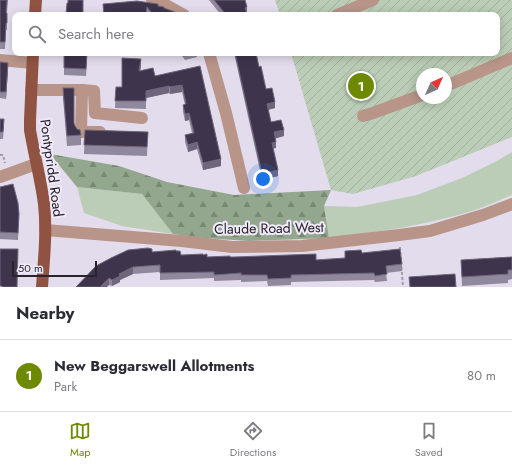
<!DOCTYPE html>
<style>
:root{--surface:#fff;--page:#f2f2f3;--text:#2b2b33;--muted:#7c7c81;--line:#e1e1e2;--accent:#6d8900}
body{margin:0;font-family:Jost,sans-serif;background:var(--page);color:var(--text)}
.compass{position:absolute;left:416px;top:68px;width:36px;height:36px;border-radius:50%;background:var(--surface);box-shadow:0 2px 10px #0003;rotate:45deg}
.scale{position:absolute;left:12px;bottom:10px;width:85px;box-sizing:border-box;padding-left:4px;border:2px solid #262329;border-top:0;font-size:11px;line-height:14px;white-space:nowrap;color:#262329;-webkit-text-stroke:3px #f0e9fa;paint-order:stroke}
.you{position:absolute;left:263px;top:179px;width:14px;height:14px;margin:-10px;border:3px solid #fff;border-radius:50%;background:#1a73e8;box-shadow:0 0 0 6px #1a73e833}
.badge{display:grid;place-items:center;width:26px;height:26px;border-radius:50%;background:var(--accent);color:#fff;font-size:13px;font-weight:700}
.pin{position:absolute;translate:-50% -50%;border:2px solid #fff;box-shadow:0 1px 4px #0006}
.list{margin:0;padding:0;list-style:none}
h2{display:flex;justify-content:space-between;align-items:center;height:52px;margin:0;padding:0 16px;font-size:17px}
h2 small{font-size:13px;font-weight:400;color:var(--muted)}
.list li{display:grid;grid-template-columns:26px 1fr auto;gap:12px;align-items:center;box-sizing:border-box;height:72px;padding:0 16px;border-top:1px solid var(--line)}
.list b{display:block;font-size:15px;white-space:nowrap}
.list p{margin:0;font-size:13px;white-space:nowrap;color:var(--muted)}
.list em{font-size:13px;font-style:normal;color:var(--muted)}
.icon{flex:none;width:22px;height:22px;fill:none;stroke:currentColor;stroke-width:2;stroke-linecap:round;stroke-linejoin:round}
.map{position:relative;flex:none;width:512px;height:287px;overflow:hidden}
.search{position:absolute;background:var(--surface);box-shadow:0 2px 10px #0003;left:12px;right:12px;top:12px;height:44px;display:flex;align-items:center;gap:10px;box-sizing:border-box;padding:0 14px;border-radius:8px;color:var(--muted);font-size:15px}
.sheet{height:124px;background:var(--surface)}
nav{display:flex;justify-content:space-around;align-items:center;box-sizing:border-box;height:56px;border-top:1px solid var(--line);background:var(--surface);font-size:11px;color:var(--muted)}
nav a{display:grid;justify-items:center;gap:2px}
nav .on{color:var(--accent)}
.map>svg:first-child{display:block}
.grass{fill:#bbcdb6}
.forest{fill:url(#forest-firs)}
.garden{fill:url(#garden-furrows);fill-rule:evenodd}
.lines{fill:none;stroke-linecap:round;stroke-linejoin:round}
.path{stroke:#a19ba8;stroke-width:2;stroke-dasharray:3 2;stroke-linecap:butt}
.minor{stroke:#b89489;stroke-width:12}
.major{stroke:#915341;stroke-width:12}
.wall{fill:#90889c}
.shaded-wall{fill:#70667c}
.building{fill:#3e344c;stroke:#70667c}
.labels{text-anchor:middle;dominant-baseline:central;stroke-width:4;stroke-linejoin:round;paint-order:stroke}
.street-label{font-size:14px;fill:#262329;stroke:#f0e9fa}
</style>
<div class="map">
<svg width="512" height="287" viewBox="0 0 512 287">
<defs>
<pattern id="forest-firs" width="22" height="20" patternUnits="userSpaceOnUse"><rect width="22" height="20" fill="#92a78d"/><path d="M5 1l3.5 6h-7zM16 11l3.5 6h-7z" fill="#778873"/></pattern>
<pattern id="garden-furrows" width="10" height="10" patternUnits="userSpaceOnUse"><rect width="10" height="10" fill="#bbcdb6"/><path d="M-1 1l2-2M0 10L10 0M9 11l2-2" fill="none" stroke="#a1b09c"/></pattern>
</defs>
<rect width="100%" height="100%" fill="#e3dcec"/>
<g class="grass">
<path d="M512 152V195C500 200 487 206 475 210 428 225 378 232 329 238L324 206 357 207 417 195 462 178 497 161Z"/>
<path d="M77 187 142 194 173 234 122 226 84 213Z"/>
</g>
<path class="forest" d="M50 154 119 166 167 182 234 195 331 190 324 206 329 238 249 241 204 238 173 234 142 194 77 187Z"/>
<path class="garden" d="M275 0H512V137L416 176 353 194 331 190 291 53H497V15H280ZM422 74H446V98H422Z"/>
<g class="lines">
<g class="path">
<path d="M0 155H3L5 163"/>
<path d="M400 247 403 287"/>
</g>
<g class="minor">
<path d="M152 0 166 5 184 15"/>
<path d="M337 15 373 0"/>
<path d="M209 53 226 113 244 188"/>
<path d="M0 60 32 63"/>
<path d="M446 86 512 58"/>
<path d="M31 90H82L94 91 95 113 142 118"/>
<path d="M82 90 81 132H100"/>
<path d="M363 116 373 113 422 95"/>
<path d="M0 177 36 164"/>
<path d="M45 230 182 241 232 247 302 246 399 235 430 231 483 215 512 204"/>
</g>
<g class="major">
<path d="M35 15 36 0"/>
<path d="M33 53 30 120V130C34 154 41 180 44 204 47 231 44 259 42 287"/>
</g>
</g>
<g class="wall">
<path d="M0 0H8L7 13V30H6L5 49H0Z"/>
<path d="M209 0H245L247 13V15H221Z"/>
<path d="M103 4 158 6 164 8 177 15H149L147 13V15H103Z"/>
<path d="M180 53H197V57L185 60Z"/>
<path d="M234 53H256L259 67 266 89 275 108 268 110 271 122 284 136 275 138 276 148H273L278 176 262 180Z"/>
<path d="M87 60 86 76 64 75V68Z"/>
<path d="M0 62 8 69 6 99 0 98Z"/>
<path d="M141 66 140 71 155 76 200 66 221 166 203 170 197 149 188 152 185 142V135L192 133 189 120 185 121 183 112V105H185L182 92 170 94 169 93 146 98V109L115 108 116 87H122Z"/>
<path d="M63 88 75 126 81 135V145L67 146 63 98Z"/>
<path d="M0 119 4 125 3 139H0Z"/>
<path d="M85 130 148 132 147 156 84 154Z"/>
<path d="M0 187 19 220 18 240 0 239Z"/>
<path d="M176 251 181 255H203L207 257H230L316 260 345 258V251L362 253 402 264V271L386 273 387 281 375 282 374 280 291 282V285L268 286 267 281 241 282V280L214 281V278L160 280V272L133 274 120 280V282L112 286 109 285 76 287 152 252Z"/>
<path d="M512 257V279L508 280V283L462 286 461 260Z"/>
</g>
<g class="shaded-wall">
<path d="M247 7V13L245 14V8Z"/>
<path d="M141 59V66L139 78V71Z"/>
<path d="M8 63V69L6 99V92Z"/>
<path d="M182 85V92L170 94V87Z"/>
<path d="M169 86V93L146 98V109V91Z"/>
<path d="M275 102V108L267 110V104Z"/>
<path d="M189 113V120L185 121V114Z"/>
<path d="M284 130V136L274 139V132Z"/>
<path d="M197 142V149L188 152V145Z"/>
<path d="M276 142V148L272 149V143Z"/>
<path d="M221 159V166L203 170V163Z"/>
<path d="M278 170V176L262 180V174Z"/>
<path d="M133 267V274L120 280V282L112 286V280L119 274Z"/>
<path d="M109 278V285L107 287H100Z"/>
</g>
<g class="building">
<path d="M0 0H7L6 13H7V23H6L5 42H0Z"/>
<path d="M68 0H83V15H65V14H66L67 3H68Z"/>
<path d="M214 0H245L247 7 245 8 247 15H224L223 11Z"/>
<path d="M137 1 158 4V6L164 7V8L175 12 177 15H153L147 7 146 15H104L103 4Z"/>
<path d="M64 53H87L86 69 64 68Z"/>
<path d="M235 53H256L259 67 261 66 266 89 272 88 275 102 267 104 271 122 281 120 284 130 274 132 276 142 272 143 278 170 262 174Z"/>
<path d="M122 58 141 59 139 71 153 68 155 76 200 66 221 159 203 163 197 142 188 145 185 135 194 133 189 113 185 114 183 105 186 104 182 85 170 87 169 86 146 91V101H115L116 87H122Z"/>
<path d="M0 62 8 63 6 92H0Z"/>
<path d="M63 88H74V123L75 126 77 129 80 130 81 135 67 136Z"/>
<path d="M0 119H4L3 132H0Z"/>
<path d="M85 130 148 132 147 147 84 145Z"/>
<path d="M13 184 18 203 19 214 18 233 0 232V187Z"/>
<path d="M148 248 152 249V252L176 250V251H180L181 255 203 254V255L207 254V257L230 256V257H234L316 254V260L345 258V251L361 250 362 253 400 249 402 264 386 266 387 274 375 276 374 273 291 275V278L268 279 267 275H241V273L214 275V272L160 273V265L133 267 119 274 120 276 112 280 109 278 100 287H76L96 266 111 258 128 250Z"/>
<path d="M0 249H18L17 287H2V286H0Z"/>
<path d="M512 257V270H508V274L462 277 461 260Z"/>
<path d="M455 274 456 287H410L409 277Z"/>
</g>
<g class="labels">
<g class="street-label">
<text transform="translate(52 168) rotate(82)">Pontypridd Road</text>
<text transform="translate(269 228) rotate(-1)">Claude Road West</text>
</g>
</g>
</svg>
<svg class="compass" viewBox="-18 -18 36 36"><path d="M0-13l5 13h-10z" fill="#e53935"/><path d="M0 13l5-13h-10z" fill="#7c7c81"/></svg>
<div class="scale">50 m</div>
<div class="you"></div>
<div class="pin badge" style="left:361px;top:86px">1</div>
<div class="search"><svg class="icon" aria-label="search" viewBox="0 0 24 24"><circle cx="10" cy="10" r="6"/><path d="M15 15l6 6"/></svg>Search here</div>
</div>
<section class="sheet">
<h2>Nearby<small></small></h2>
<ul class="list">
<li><span class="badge">1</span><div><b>New Beggarswell Allotments</b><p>Park</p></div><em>80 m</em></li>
</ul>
</section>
<nav>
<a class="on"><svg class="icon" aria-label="map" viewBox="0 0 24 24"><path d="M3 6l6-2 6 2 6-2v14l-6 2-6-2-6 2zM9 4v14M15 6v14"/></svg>Map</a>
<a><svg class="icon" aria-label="directions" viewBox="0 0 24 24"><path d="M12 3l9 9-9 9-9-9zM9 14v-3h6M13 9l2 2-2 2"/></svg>Directions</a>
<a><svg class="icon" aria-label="saved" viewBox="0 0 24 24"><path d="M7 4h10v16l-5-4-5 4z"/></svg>Saved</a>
</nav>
